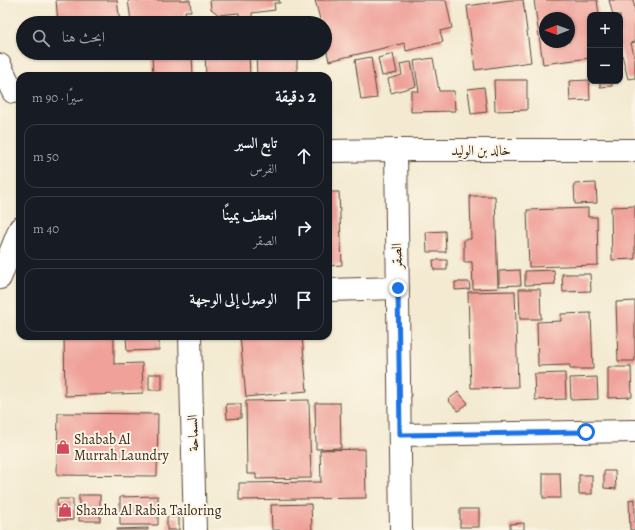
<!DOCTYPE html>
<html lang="ar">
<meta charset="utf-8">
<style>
:root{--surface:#171b24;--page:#242831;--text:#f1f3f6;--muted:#9ea1a6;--line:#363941}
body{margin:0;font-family:Alegreya,Amiri,serif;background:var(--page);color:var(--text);direction:rtl}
.controls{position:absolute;right:12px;top:12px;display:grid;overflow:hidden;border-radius:8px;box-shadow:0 1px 3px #0004}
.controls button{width:36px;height:36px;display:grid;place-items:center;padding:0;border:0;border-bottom:1px solid var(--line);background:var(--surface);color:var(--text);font:20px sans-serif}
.compass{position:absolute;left:539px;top:12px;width:36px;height:36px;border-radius:50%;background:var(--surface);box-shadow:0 1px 3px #0004;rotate:269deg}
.stop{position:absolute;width:12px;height:12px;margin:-9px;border:3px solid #1a73e8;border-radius:50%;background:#fff}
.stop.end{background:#1a73e8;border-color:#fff;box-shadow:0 1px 4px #0008}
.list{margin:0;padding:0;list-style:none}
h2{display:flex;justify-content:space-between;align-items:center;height:52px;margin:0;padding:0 16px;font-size:17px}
h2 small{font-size:13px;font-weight:400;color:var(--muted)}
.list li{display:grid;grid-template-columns:26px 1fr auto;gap:12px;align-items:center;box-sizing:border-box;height:64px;margin:0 8px 8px;padding:0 8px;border:1px solid var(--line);border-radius:12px}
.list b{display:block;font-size:15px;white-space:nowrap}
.list p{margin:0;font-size:13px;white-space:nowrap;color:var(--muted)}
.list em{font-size:13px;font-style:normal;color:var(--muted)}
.icon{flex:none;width:22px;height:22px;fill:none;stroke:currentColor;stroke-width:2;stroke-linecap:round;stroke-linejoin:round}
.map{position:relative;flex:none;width:635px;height:530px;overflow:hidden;direction:ltr}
.search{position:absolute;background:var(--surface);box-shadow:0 1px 3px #0004;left:16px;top:16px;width:316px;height:44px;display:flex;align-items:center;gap:10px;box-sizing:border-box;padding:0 14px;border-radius:22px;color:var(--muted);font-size:15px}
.panel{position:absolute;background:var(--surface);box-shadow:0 1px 3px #0004;left:16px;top:72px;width:316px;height:268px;border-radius:12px;direction:rtl}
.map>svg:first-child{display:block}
.building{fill:#efa19a;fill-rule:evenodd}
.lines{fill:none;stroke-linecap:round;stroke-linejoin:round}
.minor-casing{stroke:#574739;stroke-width:24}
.minor{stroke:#fff;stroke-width:22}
.route{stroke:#1a73e8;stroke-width:5}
.labels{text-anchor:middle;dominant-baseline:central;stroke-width:4;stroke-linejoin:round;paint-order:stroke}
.street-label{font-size:14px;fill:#3b2a1e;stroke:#fcf5e5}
.poi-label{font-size:14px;fill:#3b2a1e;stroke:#fcf5e5;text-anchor:start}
</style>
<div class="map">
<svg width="635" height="530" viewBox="0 0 635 530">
<rect width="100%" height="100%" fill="#fcf5e5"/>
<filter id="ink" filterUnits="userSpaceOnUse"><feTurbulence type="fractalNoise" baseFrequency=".025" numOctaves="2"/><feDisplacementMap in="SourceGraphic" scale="8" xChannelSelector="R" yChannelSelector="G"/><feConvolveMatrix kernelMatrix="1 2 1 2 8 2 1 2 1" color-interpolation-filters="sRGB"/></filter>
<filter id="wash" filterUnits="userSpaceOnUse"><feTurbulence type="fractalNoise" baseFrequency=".012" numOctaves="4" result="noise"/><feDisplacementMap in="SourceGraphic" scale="16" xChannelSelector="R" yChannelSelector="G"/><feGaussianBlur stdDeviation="0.9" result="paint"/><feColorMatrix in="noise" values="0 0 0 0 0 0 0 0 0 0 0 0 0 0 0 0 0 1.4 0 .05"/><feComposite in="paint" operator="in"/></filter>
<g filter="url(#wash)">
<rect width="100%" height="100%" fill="#f3ead1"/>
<g id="blocks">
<g class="building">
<path d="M56 0H117L120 23H58Z"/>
<path d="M128 0H190L191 11H185L186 20 166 23H133L131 21Z"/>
<path d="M210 0H279L280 3H274L275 10 252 13V18L240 19 239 13 219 15 211 9Z"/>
<path d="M315 0H446L452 28 440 31 443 42 406 51 405 43 329 61 325 43V23H321Z"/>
<path d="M510 0H523L531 62 475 70 467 6Z"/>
<path d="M534 0H597L599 15H590V58L543 64ZM545 18H569V42H545Z"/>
<path d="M609 0H633L635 9V42L631 43 635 59V78L628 79 620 47V15H613Z"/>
<path d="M192 53 193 76H153L152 54Z"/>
<path d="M205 53H249L250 76H206Z"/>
<path d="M256 53H297V76H257Z"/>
<path d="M393 54 397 73 382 76 378 58Z"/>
<path d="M371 57 377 98 361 100 355 60Z"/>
<path d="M433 58 439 91H454L455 111 411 112V91H419L414 61Z"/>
<path d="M411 62 416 86 391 93 388 79 402 75 400 64Z"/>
<path d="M494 80H527V110L495 111Z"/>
<path d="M589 80 590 100 570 101 569 81Z"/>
<path d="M600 81H612V86L600 87Z"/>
<path d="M484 87 487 112 471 114 468 89Z"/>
<path d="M596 183 597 203 575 204 574 184Z"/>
<path d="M328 192H339L342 265 328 266Z"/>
<path d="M470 196H495L498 288 473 289 472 262H464V239H471Z"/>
<path d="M635 206V259L612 260 611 207Z"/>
<path d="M588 208V217H597L598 265 529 267 527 210Z"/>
<path d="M445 231 446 252H427L426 232Z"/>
<path d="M433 260H447V270H434Z"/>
<path d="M520 270 521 285 499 286V271Z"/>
<path d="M554 270 555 284 525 285V271Z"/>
<path d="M562 274H590L591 291 563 292Z"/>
<path d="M455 282H469L470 289 455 290Z"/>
<path d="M519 289H540L541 319H520Z"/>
<path d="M515 291 518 387 471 388 468 292Z"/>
<path d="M635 301V361H618L616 302Z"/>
<path d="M591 313 593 369H570V365L538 366 537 322 561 321V314Z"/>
<path d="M64 336H114V364L142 363 143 393 65 396Z"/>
<path d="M126 336H159V350L127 351Z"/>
<path d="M240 336H302L307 391 246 397Z"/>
<path d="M608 367H631L632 397 608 398Z"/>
<path d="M565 373 566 399 535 400 534 374Z"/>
<rect x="149" y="374" width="13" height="16"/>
<path d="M597 377 598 399 571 400 570 378Z"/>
<path d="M458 392 468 403 458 411 448 400Z"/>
<path d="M309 400 311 478 256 479V474H247L246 401Z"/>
<path d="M315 403H340L341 448 316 449Z"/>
<path d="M226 404H241V418L227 419Z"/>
<path d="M58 413 158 414 157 476 57 475Z"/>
<path d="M365 449 366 498 239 500V483L321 482 320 450Z"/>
<path d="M604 471H615L616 489 604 488Z"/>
<path d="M543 473H560L561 498H543Z"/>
<rect x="579" y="475" width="13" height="19"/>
<rect x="79" y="495" width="21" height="26"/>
<path d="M158 496V525H120V497Z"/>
<path d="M57 499H73V520H58Z"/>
<path d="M635 499V530H630L629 500Z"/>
<path d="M311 504 312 530H272L271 505Z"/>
<rect x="460" y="509" width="19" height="18"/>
<rect x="167" y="517" width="12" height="13"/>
<path d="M524 523V530H510V524Z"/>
<path d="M148 528V530H117V529Z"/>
</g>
</g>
</g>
<g filter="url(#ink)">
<use href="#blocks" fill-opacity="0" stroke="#574739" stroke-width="1"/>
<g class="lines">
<defs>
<g id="minor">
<path d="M0 65 13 92"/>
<path d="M396 150 401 530"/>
<path d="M328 151 396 150H635"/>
<path d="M0 278 20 228"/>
<path d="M328 290 398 288"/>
<path d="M190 336 195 530"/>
<path d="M400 435 635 431"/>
</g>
</defs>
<use href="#minor" class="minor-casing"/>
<use href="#minor" class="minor"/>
</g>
</g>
<g class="lines" filter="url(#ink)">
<path class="route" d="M398 288 400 435 586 432"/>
</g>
<defs>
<symbol id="shop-bare" viewBox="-9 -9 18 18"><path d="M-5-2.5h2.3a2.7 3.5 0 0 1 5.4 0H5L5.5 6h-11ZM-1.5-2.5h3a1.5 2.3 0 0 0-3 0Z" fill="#d1495b" stroke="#fcf5e5" stroke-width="2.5" paint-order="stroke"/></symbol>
</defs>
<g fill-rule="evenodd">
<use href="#shop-bare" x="53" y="437" width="20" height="20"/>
<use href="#shop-bare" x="55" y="500" width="20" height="20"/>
</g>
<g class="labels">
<g class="street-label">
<text x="481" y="150">خالد بن الوليد</text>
<text transform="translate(397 256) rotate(-91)">الصقر</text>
<text transform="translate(193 433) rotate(-92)">السماحة</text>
</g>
<g class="poi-label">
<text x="74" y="439">Shabab Al<tspan x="74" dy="16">Murrah Laundry</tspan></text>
<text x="76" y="510">Shazha Al Rabia Tailoring</text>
</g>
</g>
</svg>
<div class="controls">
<button>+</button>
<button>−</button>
</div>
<svg class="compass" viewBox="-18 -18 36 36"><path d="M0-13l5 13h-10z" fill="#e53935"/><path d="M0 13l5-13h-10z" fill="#9ea1a6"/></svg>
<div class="stop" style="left:586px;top:432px"></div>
<div class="stop end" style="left:398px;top:288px"></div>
<div class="search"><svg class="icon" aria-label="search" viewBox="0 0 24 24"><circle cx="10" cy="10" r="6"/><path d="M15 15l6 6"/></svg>ابحث هنا</div>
<section class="panel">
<h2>2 دقيقة<small>سيرًا · 90 m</small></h2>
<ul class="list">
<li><svg class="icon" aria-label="ahead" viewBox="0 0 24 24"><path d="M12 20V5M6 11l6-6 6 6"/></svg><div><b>تابع السير</b><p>الفرس</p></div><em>50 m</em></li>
<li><svg class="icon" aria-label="right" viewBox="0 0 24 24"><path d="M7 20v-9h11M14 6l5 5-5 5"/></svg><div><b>انعطف يمينًا</b><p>الصقر</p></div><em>40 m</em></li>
<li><svg class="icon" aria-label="arrive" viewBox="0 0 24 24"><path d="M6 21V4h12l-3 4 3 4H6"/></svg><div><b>الوصول إلى الوجهة</b></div></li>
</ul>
</section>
</div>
